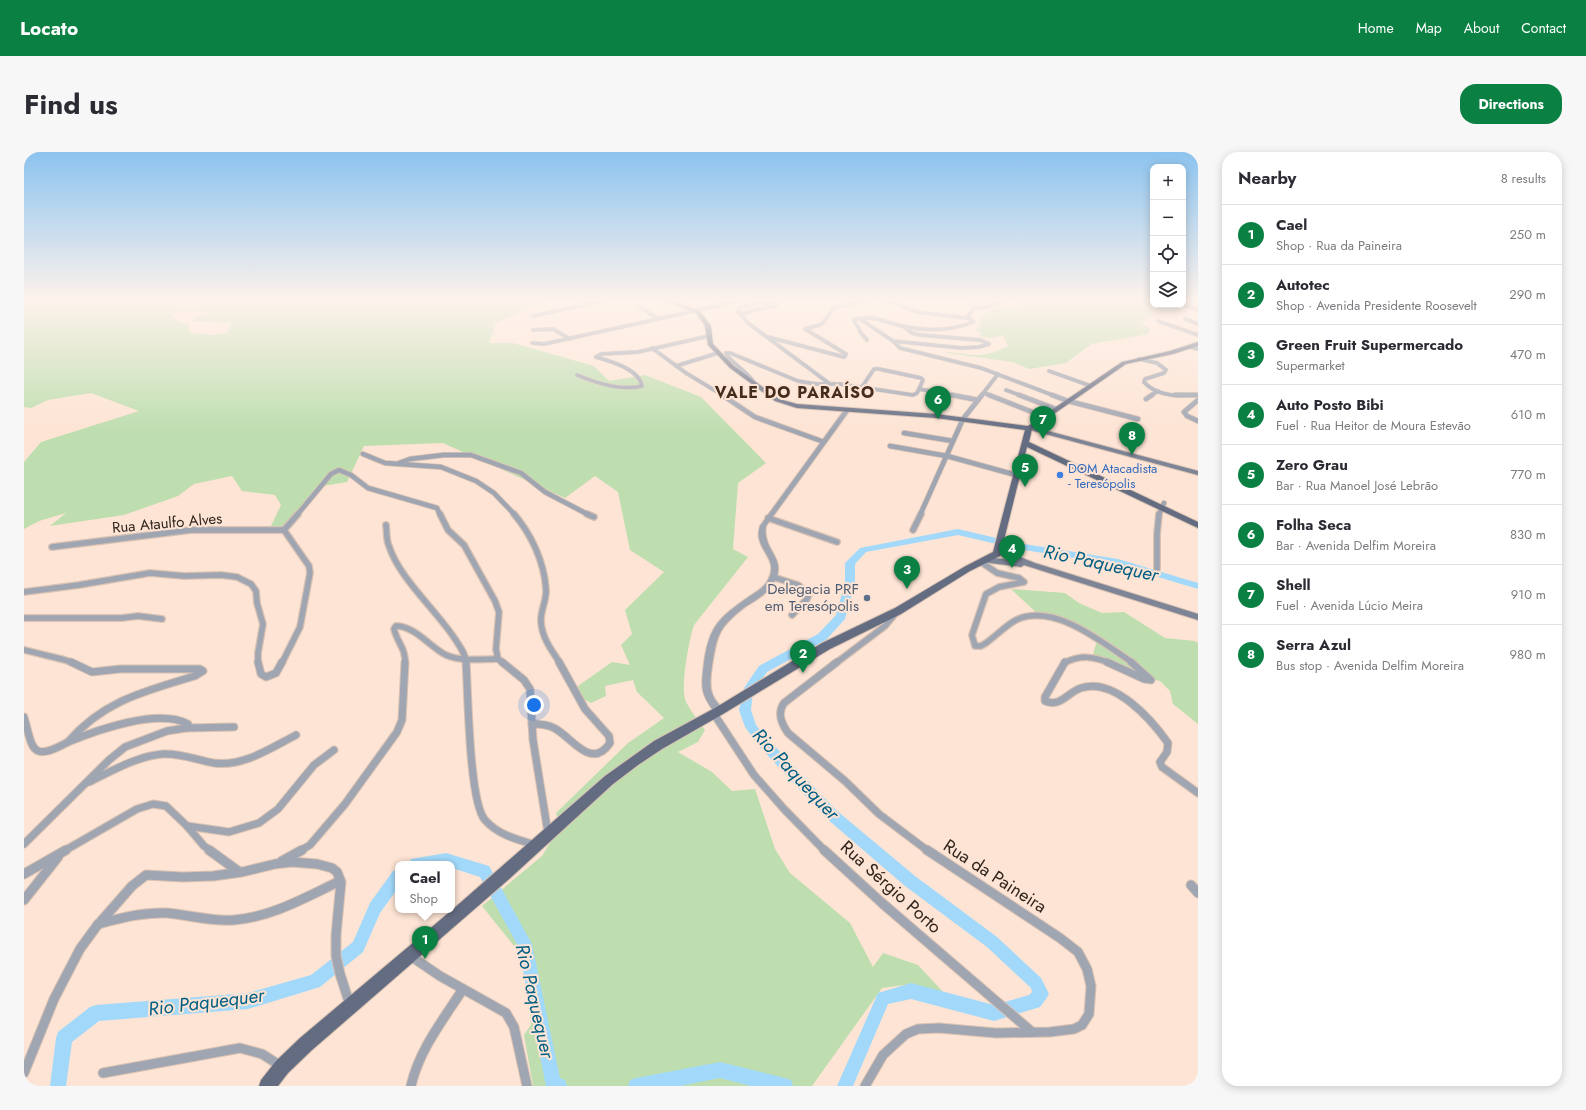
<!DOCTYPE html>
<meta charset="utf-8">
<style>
:root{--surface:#fff;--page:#f7f7f7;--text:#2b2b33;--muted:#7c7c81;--line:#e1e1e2;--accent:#0b8043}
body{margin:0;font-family:Jost,sans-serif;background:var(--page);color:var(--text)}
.controls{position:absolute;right:12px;top:12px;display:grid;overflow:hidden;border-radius:8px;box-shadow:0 2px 10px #0003}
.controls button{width:36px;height:36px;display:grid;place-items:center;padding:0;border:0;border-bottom:1px solid var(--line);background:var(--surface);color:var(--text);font:20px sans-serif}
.you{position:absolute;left:510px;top:553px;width:14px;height:14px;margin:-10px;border:3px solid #fff;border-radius:50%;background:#1a73e8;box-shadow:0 0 0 6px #1a73e833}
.badge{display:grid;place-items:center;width:26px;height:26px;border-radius:50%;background:var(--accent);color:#fff;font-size:13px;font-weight:700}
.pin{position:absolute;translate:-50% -33px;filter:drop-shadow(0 1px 2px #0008)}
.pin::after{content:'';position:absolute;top:21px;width:14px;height:12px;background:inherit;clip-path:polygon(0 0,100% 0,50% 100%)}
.popup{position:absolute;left:371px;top:709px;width:60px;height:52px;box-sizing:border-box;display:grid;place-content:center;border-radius:8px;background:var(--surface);filter:drop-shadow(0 1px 3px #0005);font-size:13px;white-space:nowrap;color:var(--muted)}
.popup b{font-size:15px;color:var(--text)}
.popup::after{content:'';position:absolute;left:50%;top:100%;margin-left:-8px;border:8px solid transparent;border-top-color:var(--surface)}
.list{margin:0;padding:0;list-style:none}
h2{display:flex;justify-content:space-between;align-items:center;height:52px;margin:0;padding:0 16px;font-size:17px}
h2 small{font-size:13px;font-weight:400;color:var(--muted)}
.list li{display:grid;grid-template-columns:26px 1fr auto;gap:12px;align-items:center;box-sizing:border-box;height:60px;padding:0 16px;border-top:1px solid var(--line)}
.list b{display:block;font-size:15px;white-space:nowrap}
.list p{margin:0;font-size:13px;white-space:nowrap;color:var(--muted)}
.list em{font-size:13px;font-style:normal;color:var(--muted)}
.icon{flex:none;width:22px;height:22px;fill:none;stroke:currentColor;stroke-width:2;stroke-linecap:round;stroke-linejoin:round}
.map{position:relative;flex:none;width:1174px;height:934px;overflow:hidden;border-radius:16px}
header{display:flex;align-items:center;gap:24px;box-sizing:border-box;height:56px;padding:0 20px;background:var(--accent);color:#fff}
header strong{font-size:19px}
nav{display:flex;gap:22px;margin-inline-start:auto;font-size:14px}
.intro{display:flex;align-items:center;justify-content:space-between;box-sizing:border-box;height:96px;padding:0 24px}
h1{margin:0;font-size:28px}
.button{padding:10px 18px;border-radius:16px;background:var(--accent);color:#fff;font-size:14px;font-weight:700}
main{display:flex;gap:24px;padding:0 24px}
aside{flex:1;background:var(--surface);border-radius:16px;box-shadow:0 2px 10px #0003}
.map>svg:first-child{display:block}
.green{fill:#bedeaf;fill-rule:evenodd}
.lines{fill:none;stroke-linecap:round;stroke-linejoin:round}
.river{fill:#a2d9fa;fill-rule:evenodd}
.minor-far4-casing{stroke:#d8c2b3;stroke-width:4.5}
.minor-far3-casing{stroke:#d8c2b3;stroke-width:6}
.minor-far2-casing{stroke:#d8c2b3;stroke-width:8}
.minor-far1-casing{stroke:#d8c2b3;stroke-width:9}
.minor-casing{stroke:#d8c2b3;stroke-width:11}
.tertiary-casing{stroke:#d8c2b3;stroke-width:2}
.secondary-casing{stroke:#d8c2b3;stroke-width:2}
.primary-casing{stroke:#d8c2b3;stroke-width:2}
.minor-far4{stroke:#a0a5b2;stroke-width:3.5}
.minor-far3{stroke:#a0a5b2;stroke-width:4.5}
.minor-far2{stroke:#a0a5b2;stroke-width:5.5}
.minor-far1{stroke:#a0a5b2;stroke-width:7}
.minor{stroke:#a0a5b2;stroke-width:9}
.tertiary{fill:#a0a5b2;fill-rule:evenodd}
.secondary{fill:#7d8496;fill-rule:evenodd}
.primary{fill:#646c82;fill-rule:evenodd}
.shop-dot{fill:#3f7fe0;stroke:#fde4d4;stroke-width:1.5}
.service-dot{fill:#5c6f8a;stroke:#fde4d4;stroke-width:1.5}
.labels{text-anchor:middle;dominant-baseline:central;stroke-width:4;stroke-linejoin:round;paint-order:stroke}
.far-shop-label{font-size:13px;fill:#366cbe;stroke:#fde4d4;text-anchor:start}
.street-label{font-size:15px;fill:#31251e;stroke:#fde4d4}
.service-label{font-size:15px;fill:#4e5e75;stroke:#fde4d4;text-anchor:end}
.far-district-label{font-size:16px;font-weight:bold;letter-spacing:1px;fill:#442d1d;stroke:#fde4d4}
.near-street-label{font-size:18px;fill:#31251e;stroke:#fde4d4}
.near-water-label{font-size:19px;font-style:italic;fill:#005e84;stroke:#fde4d4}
</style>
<header>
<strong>Locato</strong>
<nav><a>Home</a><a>Map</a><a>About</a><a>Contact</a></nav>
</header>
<div class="intro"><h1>Find us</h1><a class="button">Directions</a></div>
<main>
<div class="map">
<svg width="1174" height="934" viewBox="0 0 1174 934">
<rect width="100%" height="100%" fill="#fde4d4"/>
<g class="green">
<path d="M0 149H515L513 153 472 171 465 191H489L570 214 585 229 621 223 677 245 742 311 714 331 709 397 724 405 670 473C665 488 657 531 661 547 663 555 676 570 681 578L674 590 654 600 688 620 708 639 731 637 751 697 766 721 826 771 849 815 859 801 894 813 921 842 887 832 858 836 788 934H509L500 883 507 873 502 815 494 799 458 754 518 704 536 674 532 661 604 591 640 566 613 540 609 528 581 534 582 544 567 551 559 547 554 534 588 510 606 513 597 493 608 482 601 458 640 420 606 398 594 340 571 324 541 346 419 291 340 294 323 330 293 335 261 377 246 376 257 353 251 343 218 339 208 324 170 332 154 344 100 363 26 374 42 361 15 369 0 377V310L17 290 115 259 67 241 24 248 7 256 0 255ZM161 159 186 161 171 165 168 169 207 171 203 181 190 183 166 181 165 172 155 170 147 162Z"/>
<path d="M992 149H1124L1128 152V163L1117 171 1126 177 1124 182 1067 192 1042 211 1005 217 989 210 922 201 924 200C949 203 960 207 984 194L979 183 968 186 956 185 957 180 951 178 957 173 956 167 966 157 997 154Z"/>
<path d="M987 437 1041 441 1055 451 1078 461 1100 460 1141 486 1171 489 1174 491V572L1149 552 1146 539 1136 529 1117 525 1069 503 1073 488 1037 466 1029 463 1014 462Z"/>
</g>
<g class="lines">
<g class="river">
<path d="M934 377 994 391 1094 407 1174 431V437L1094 413 994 397 934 383 842 400 831 412V431L821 467 802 488 743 520 729 540 727 558 732 573 743 586 812 658 891 724 973 785 1017 826 1025 842 1022 847 1016 855 970 869 887 847 864 852 829 934H813L854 841 887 831 970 853 1005 843 1008 840 1007 836 963 795 881 734 802 666 735 594 721 575 715 558 720 536 735 514 794 482 812 463 821 431V411L836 396Z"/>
<path d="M422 701 465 714 508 792 536 926 541 928 543 934H522L494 794 456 725 428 716V712H385L387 707Z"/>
<path d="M374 717V736L356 761 339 800 296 835 224 857 75 869 48 890 42 934H26L32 886 34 880 66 855 72 853 224 841 287 823 329 790 346 751 369 719Z"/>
<path d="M696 910 761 926 767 928 769 934H727L696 926 656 934H604L606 928 612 926Z"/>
</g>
<defs>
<g id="minor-far4">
<path d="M1159 153 1174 158"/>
<path d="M615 154 634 167"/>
<path d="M949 157 966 154 979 149"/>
<path d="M716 162 724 171 806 232"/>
<path d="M716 162 714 160 716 156 730 151 756 149"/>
<path d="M716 162 753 153"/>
<path d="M509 164 580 149"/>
<path d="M943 166 954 149"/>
<path d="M836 167 869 189 938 196 955 195 965 192 956 188 896 183 888 181 879 174"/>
<path d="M1161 167 1174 172"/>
<path d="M1134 169 1174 183"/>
<path d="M509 178 529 177 546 187"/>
<path d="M744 185 820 205 822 202 781 177 798 172 810 156 841 149"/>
<path d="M843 188 837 181 830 168C848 162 861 170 878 174 901 179 927 179 949 170L947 167 943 166 893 160 864 149"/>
<path d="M869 189 876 196 957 216 1031 244"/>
<path d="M508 191 520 192 716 149"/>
<path d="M1166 195 1174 197"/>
<path d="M628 196 662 221 700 244"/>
<path d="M572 205 577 202 614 200 685 184"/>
<path d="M1115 207 1133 211 1142 218 1140 221 1121 227 1120 230C1133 245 1155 244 1174 243"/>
<path d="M652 214 694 201"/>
<path d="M1025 219 1067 234"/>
<path d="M553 223C572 231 598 239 618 234 615 217 586 209 572 205"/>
<path d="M731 232C724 219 705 210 702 201H706L774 229 792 232H816L889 243 893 241 895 237 933 244"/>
<path d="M838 235 850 217H855L897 226 899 228 895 237"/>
<path d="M982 238 998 244"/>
<path d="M960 241 968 244"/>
<path d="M957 244 974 222"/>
<path d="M1126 244 1134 239"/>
</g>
<g id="minor-far3">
<path d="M698 243 731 265 800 290"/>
<path d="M928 243 954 248"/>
<path d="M965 243 1021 265"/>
<path d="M995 243 1032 257"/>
<path d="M1028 243 1044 249 1114 267"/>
<path d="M1151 243H1172"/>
<path d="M1122 247 1128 243"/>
<path d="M1174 248 1160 260 1163 264 1174 269"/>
<path d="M880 281 929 289"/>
<path d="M866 294 923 304 992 323"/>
<path d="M339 302 361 311 417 315 452 329 470 341 491 363"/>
<path d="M375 311 386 307 420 303H447L497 321 521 340 565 363"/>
<path d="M273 363 307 322 315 318 327 323 344 336 413 356 416 363"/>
<path d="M896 363 939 267 958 243"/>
<path d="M1135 363 1140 351"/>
</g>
<g id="minor-far2">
<path d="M416 362 424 378 440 393 471 449 475 460 472 497 474 507"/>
<path d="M490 362C507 382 520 409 522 437 523 448 516 459 517 470 518 486 528 499 536 511"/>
<path d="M563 362 570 365"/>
<path d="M744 366 813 390"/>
<path d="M362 373C363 380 362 388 365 394 375 426 412 458 431 487 436 495 442 502 442 511"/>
<path d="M260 378 274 362"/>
<path d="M889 378 897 362"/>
<path d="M28 395 167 378H260"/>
<path d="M957 410 973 421 995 426 1000 430 975 435 962 442 948 483 951 494H957L962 491C972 484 981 474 992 468 1030 450 1079 491 1109 511"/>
<path d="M1133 417V382L1135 362"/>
<path d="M749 425 774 433 785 442 783 447 768 463"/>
<path d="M0 440 55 433 126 421 160 424 197 423 213 425 227 432 232 439 233 451 239 472 234 501V511"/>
<path d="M0 466H98L114 464 138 467"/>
<path d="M0 498 41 508 49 511"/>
<path d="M474 507 479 511"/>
<path d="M258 511 276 475 286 421 285 414 260 378"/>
<path d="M381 511C382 497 373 490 370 477L372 474C391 474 406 495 422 503 438 510 457 507 474 507"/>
<path d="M812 511 861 474 872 461"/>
<path d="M1040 511C1056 503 1069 504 1085 511"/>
</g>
<g id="minor-far1">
<path d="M234 510 237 522 242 525 252 521 258 510"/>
<path d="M442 510C444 539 445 650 461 668 474 683 494 688 512 693"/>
<path d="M478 510 500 528 506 537 509 588 524 681"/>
<path d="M813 510 760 551C753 561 757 571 764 581L821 629 855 662 904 699"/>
<path d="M1041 510 1021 545V549C1036 556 1044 540 1057 536 1090 525 1127 567 1144 591L1143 600 1136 610 1138 615 1174 641"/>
<path d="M1083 510 1120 527 1127 528 1107 510"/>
<path d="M690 562 730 623 760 657 801 699"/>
<path d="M0 565C9 596 6 611 44 590"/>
<path d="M508 572C515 572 523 572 530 576 548 585 567 619 586 591L585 584 561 557 535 510"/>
<path d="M162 576 210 575"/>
<path d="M65 630C88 619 113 604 139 602 156 601 173 608 190 611 219 615 247 596 272 583"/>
<path d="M163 674 180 694 187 699"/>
<path d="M0 692 85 608 101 595 143 579 162 576 164 572C134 556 73 578 44 590 79 549 121 539 171 524L179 519 176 517H96L68 520 47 510"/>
<path d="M40 699 113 657 129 652 142 654 163 674 205 680 235 671 254 657 290 613 310 598"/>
<path d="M276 699 286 693 321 652 373 580 378 568 381 510"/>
</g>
<g id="minor">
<path d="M185 698 214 719"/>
<path d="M800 698 858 751 1008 880"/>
<path d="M258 709 278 698"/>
<path d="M0 722 42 698"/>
<path d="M1167 733 1174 741"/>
<path d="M0 748 34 705"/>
<path d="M74 772C97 766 119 760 143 761 166 763 188 770 210 768 248 765 282 745 316 729"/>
<path d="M385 803 416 824 482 861 490 875 503 934"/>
<path d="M0 921 30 847 56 797 72 775 108 734 122 723 159 725 189 724 218 720 251 712 268 710 293 712 308 716 313 720 317 730 312 783V804L316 822 326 853"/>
<path d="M79 921 216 896 238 902 257 914"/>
<path d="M387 934C395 898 419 868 439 837"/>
<path d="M841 934 859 903 882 882 894 877 915 876 972 881 1026 880 1050 877 1058 873 1065 862 1067 834 1063 817 1054 800 1036 786 903 698"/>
</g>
<path id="tertiary" d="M821 257 826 258 742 374C738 399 763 405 751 429 745 441 732 448 721 455 695 475 693 482 688 514 687 523 685 532 688 541 690 548 696 553 700 559L698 562 695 563 692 562C676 542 677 535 680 511 685 473 696 465 726 444 732 440 741 435 744 428 754 409 738 402 735 386 734 382 735 378 736 374Z"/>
<g id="secondary">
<path d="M1005 274 1174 319V323L1003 277 1002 276Z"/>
<path d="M975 397 1011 411 1174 462V468L1000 413 997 415 958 410 957 408 958 406 961 405 988 408 972 402 971 400 972 398Z"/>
</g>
<path id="primary" d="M642 149H650L676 159 687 174 689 192 710 214 755 247 773 252 912 262 1004 274 1098 210 1146 199 1174 190V194L1149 202 1102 212 1008 277 1005 290 1174 370V376L1003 295 976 404 946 419 877 462 806 497 699 562 638 597 614 613 589 632 484 728 288 898 264 921 254 934H235L237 928 252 909 276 886 428 758 581 624 630 589 691 556 798 491 871 456 940 415 969 400 1001 278 912 266 773 256 751 249 706 216 684 193 681 174 672 161Z"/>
</defs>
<use href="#minor-far4" class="minor-far4-casing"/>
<use href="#minor-far3" class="minor-far3-casing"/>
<use href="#minor-far2" class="minor-far2-casing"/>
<use href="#minor-far1" class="minor-far1-casing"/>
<use href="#minor" class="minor-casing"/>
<use href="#tertiary" class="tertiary-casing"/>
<use href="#secondary" class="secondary-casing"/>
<use href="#primary" class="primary-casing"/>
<use href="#minor-far4" class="minor-far4"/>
<use href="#minor-far3" class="minor-far3"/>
<use href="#minor-far2" class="minor-far2"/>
<use href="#minor-far1" class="minor-far1"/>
<use href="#minor" class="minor"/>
<use href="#tertiary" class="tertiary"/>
<use href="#secondary" class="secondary"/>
<use href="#primary" class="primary"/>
</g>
<linearGradient id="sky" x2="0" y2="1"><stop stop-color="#8cc3ef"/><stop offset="0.53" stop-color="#fef3ec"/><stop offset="1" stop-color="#fef3ec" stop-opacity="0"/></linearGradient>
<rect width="1174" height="280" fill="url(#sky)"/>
<circle class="shop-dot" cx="1036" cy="323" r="4"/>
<circle class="service-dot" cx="843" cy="446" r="4"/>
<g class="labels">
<g class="far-shop-label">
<text x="1044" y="316">DOM Atacadista<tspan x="1044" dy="15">- Teresópolis</tspan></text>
</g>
<g class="street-label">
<text transform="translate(143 371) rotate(-5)">Rua Ataulfo Alves</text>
</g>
<g class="service-label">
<text x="835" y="437">Delegacia PRF<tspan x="835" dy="17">em Teresópolis</tspan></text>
</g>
<g class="far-district-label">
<text x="771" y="240">VALE DO PARAÍSO</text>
</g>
<g class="near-street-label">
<text transform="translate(971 724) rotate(33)">Rua da Paineira</text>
<text transform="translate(867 735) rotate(42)">Rua Sérgio Porto</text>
</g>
<g class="near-water-label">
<text transform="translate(1077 411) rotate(12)">Rio Paquequer</text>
<text transform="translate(772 622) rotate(47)">Rio Paquequer</text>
<text transform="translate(511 849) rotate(77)">Rio Paquequer</text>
<text transform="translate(182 850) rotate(-7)">Rio Paquequer</text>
</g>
</g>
</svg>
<div class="controls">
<button>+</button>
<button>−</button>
<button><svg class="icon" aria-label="locate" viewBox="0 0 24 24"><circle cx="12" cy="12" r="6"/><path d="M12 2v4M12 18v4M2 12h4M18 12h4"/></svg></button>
<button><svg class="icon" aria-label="layers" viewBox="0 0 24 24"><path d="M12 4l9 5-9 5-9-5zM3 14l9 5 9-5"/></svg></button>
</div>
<div class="you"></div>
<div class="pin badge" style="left:401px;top:807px">1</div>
<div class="popup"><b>Cael</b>Shop</div>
<div class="pin badge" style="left:779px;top:521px">2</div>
<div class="pin badge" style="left:883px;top:437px">3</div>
<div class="pin badge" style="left:988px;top:416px">4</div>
<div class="pin badge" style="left:1001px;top:335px">5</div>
<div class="pin badge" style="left:914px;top:267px">6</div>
<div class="pin badge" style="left:1019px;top:287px">7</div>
<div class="pin badge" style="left:1108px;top:303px">8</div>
</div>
<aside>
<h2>Nearby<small>8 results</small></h2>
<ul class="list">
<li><span class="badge">1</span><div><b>Cael</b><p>Shop · Rua da Paineira</p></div><em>250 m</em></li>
<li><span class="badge">2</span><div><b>Autotec</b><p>Shop · Avenida Presidente Roosevelt</p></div><em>290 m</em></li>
<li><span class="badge">3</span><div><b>Green Fruit Supermercado</b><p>Supermarket</p></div><em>470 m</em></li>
<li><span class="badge">4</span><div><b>Auto Posto Bibi</b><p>Fuel · Rua Heitor de Moura Estevão</p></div><em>610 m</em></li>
<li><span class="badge">5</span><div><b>Zero Grau</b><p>Bar · Rua Manoel José Lebrão</p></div><em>770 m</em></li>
<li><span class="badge">6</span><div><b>Folha Seca</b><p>Bar · Avenida Delfim Moreira</p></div><em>830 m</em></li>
<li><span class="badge">7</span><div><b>Shell</b><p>Fuel · Avenida Lúcio Meira</p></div><em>910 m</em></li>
<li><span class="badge">8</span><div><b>Serra Azul</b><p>Bus stop · Avenida Delfim Moreira</p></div><em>980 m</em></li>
</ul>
</aside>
</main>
